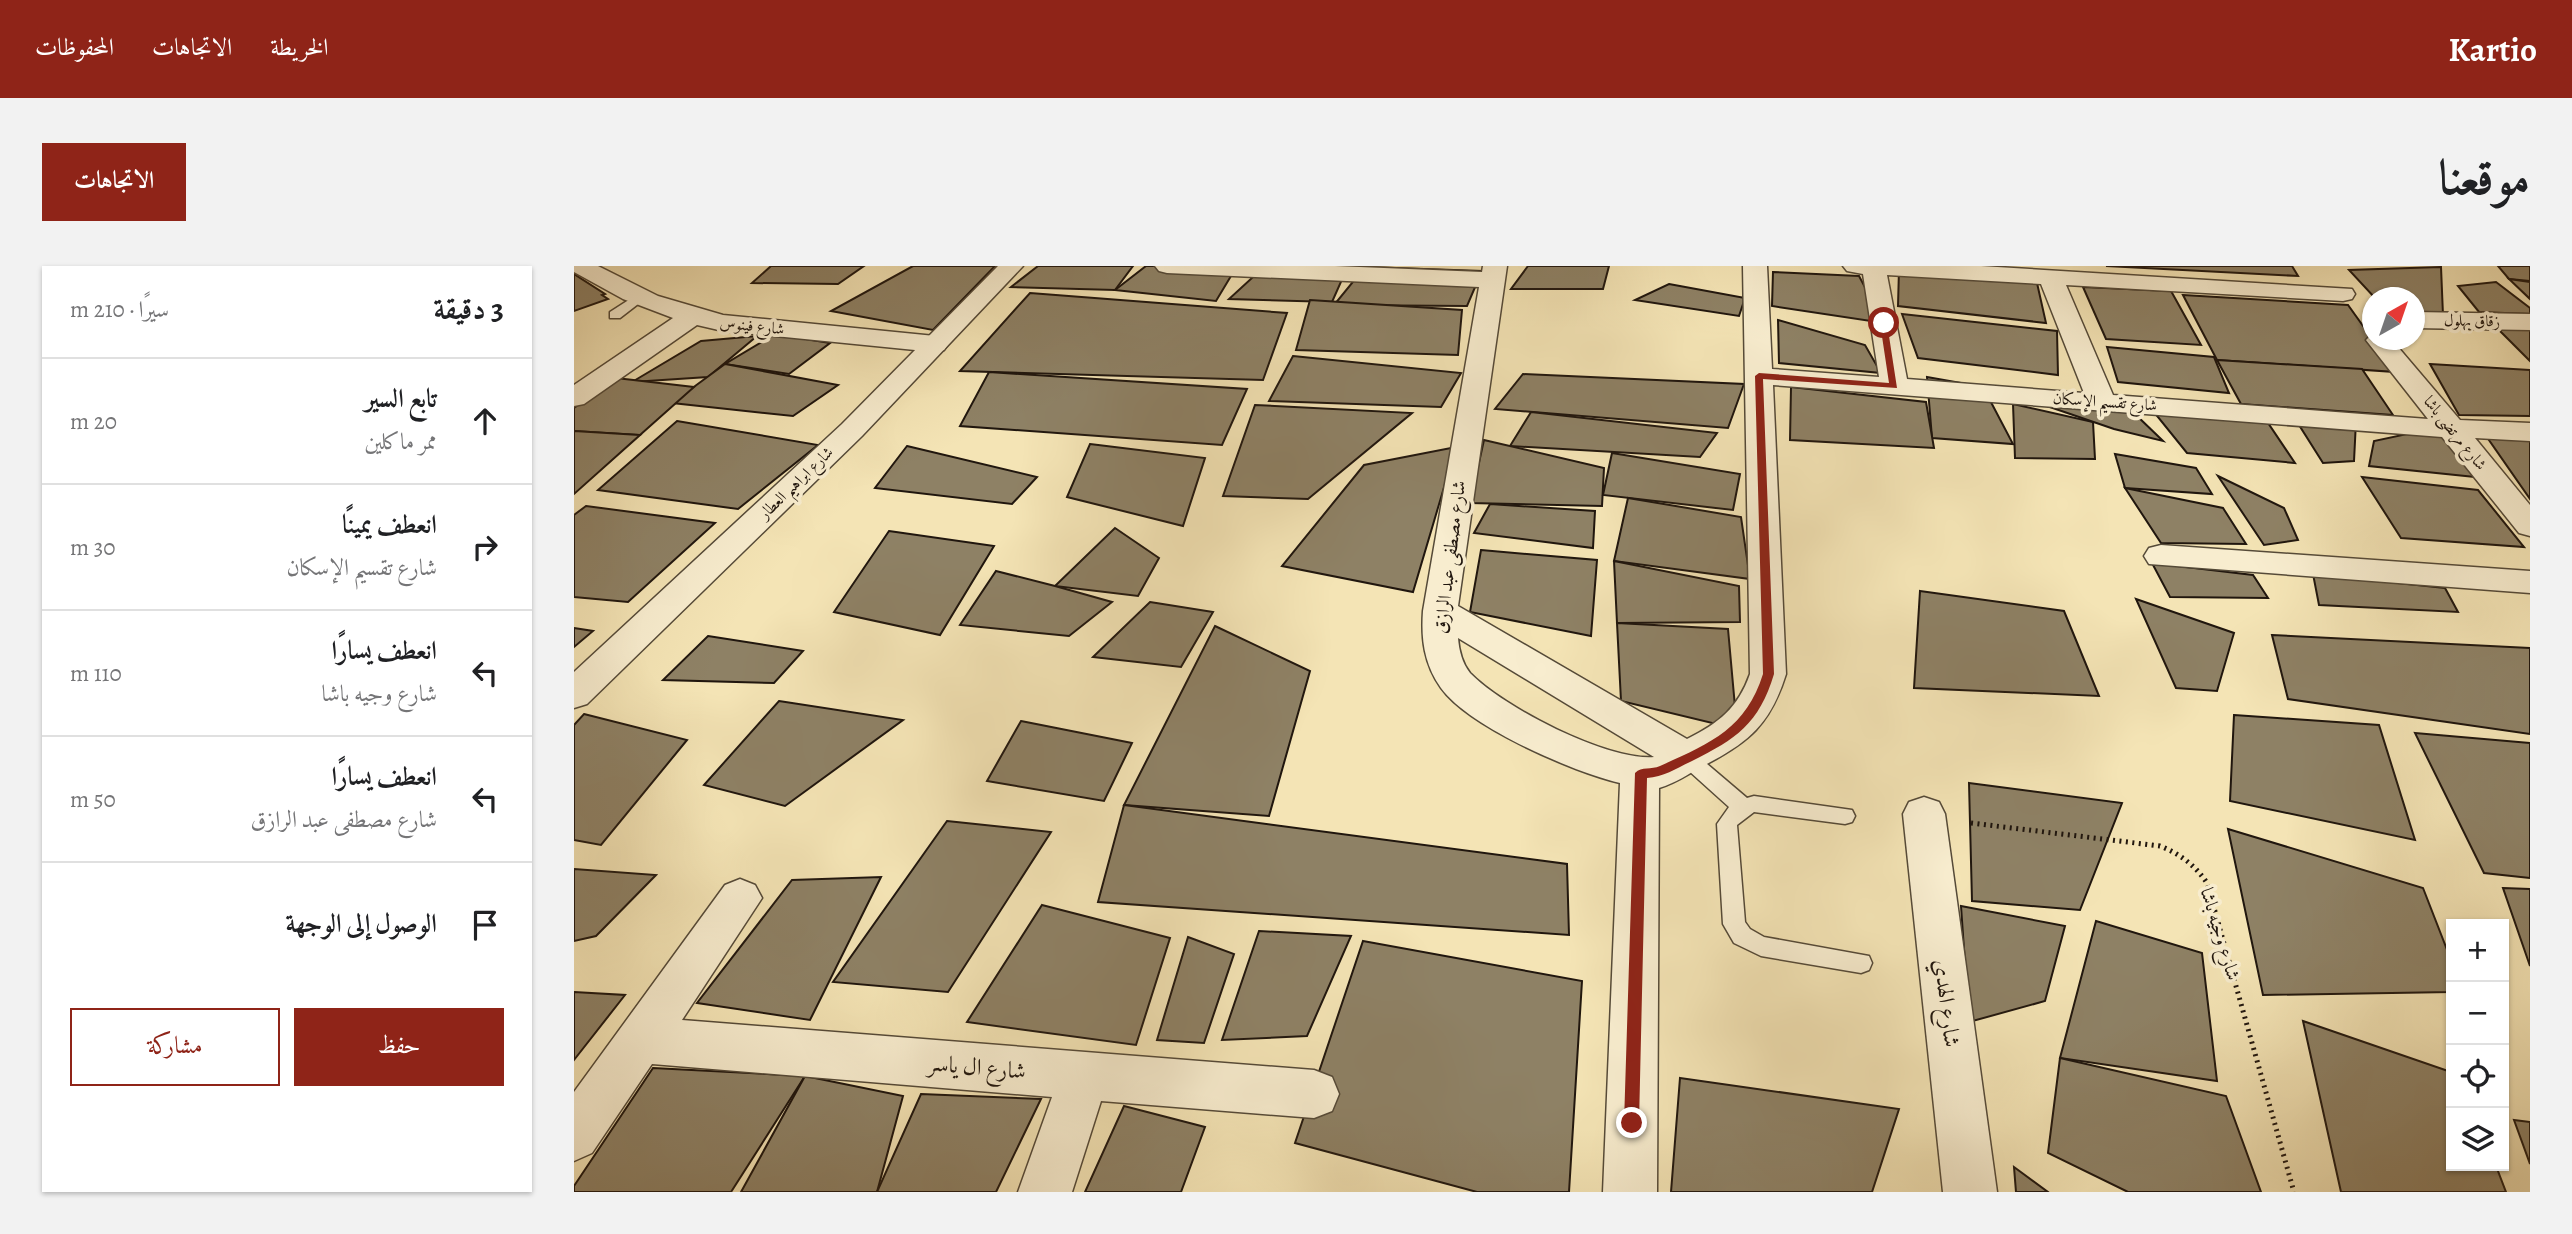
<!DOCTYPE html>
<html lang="ar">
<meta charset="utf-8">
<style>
:root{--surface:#fff;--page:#f2f2f2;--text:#202124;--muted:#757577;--line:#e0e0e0;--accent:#8f2418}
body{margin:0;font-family:Alegreya,Amiri,serif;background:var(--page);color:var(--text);direction:rtl}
.controls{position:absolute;right:21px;bottom:21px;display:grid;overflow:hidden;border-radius:0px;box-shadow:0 2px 5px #0004}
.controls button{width:63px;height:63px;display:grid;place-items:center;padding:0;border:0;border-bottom:2px solid var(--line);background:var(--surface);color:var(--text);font:35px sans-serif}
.compass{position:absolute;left:1788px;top:21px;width:63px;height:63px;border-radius:50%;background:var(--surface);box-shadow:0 2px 5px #0004;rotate:40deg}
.stop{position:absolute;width:21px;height:21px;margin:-16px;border:5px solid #8f2418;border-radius:50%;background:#fff}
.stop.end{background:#8f2418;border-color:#fff;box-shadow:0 2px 7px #0008}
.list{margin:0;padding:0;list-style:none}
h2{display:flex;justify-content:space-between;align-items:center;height:91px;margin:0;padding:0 28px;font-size:30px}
h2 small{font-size:23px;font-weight:400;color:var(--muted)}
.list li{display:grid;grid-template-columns:46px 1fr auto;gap:21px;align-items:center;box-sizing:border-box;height:126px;padding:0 28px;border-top:2px solid var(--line)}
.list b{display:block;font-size:26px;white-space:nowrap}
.list p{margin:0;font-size:23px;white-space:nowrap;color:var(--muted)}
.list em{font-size:23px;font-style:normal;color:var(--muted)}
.actions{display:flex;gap:14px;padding:21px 28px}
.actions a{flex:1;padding:16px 0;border:2px solid var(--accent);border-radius:0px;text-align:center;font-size:24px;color:var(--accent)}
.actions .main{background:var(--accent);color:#fff}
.icon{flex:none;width:38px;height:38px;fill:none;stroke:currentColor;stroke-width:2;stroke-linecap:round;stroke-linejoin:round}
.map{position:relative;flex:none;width:1956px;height:926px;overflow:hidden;direction:ltr;border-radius:0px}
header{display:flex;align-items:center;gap:42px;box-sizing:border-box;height:98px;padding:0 35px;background:var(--accent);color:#fff}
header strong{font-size:33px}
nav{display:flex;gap:38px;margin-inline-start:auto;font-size:24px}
.intro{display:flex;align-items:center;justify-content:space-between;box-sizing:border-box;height:168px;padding:0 42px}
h1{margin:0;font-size:49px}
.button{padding:18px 32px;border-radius:0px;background:var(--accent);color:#fff;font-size:24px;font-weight:700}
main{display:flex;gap:42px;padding:0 42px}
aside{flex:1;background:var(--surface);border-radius:0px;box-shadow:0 2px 5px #0004}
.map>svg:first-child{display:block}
.building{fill:#8e8165;stroke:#20160e;stroke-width:2}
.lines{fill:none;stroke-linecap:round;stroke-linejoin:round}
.service-casing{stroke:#554a38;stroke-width:3}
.minor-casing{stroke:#554a38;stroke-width:3}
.tertiary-casing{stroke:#554a38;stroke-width:3}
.path{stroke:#20160e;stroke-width:5;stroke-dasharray:2 4.5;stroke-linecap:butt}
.service{fill:#f8edcf;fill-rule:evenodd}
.minor{fill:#f8edcf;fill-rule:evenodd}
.tertiary{fill:#f8edcf;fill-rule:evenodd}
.route{fill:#8f2418}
.labels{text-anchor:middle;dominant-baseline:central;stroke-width:7;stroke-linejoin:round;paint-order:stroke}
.far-street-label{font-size:16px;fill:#20160e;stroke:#f8edcf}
.street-label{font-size:19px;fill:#20160e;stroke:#f8edcf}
.near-street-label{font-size:23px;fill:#20160e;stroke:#f8edcf}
</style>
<header>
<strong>Kartio</strong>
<nav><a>الخريطة</a><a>الاتجاهات</a><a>المحفوظات</a></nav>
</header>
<div class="intro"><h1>موقعنا</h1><a class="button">الاتجاهات</a></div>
<main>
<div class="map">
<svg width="1956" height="926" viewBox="0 0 1956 926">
<rect width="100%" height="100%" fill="#f4e4b5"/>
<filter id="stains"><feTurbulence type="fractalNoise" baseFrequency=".00286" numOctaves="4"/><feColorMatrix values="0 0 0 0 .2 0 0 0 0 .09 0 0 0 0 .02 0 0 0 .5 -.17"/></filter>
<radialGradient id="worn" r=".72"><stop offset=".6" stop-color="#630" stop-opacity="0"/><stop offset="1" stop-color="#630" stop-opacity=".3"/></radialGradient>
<g class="building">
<path d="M197 0H290L264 18 178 17Z"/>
<path d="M339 0H421L359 64 257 45Z"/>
<path d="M464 0H559L541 24 437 21Z"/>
<path d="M572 0H663L642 35 541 24Z"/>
<path d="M691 0H774L758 36 655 33Z"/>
<path d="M954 0H1035L1029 23H937Z"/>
<path d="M1532 0H1718L1724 10Z"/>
<path d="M1924 0H1956V15L1935 13Z"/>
<path d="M791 1 908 5 893 40 760 39Z"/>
<path d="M1867 1 1869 49 1840 50V32H1801L1775 4Z"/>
<path d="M1325 3 1463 17 1472 57 1324 40Z"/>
<path d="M1199 6 1285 10 1310 57 1198 40Z"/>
<path d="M0 8 31 28 28 29 34 33 0 45Z"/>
<path d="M1935 13 1956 16V33Z"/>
<path d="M1922 16 1956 42V48L1905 46 1884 20Z"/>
<path d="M1095 18 1171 32 1165 50 1061 34Z"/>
<path d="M1509 21 1597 25 1627 79 1532 73Z"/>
<path d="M456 27 713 47 689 114 386 105Z"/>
<path d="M1609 29 1774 39 1822 106 1643 94Z"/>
<path d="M736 34 888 44 884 89 722 84Z"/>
<path d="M1328 48 1483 65 1484 109 1344 92Z"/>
<path d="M1204 54 1291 79 1307 107 1205 97Z"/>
<path d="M1923 62 1956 63V95Z"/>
<path d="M201 68 256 77 215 108 151 98Z"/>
<path d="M183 70 134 111 58 116 127 75Z"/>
<path d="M1533 81 1640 91 1655 127 1544 116Z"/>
<path d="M719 90 887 107 867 141 695 135Z"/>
<path d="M1643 94 1788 103 1819 149 1667 138Z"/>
<path d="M151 98 264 119 219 150 98 137Z"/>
<path d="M1856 98 1956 104V150L1885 149Z"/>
<path d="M415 106 673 123 648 179 386 160Z"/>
<path d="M949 108 1170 118 1154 162 921 143Z"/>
<path d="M1353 111 1409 121 1439 178 1358 172Z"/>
<path d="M42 112 120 121 66 169 0 165V142Z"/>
<path d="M1217 121 1352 136 1360 182 1216 174Z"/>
<path d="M1439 138 1519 156 1521 193 1441 192Z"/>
<path d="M681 139 838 147 734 233 649 230Z"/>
<path d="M1470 139 1560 147 1589 175 1540 163Z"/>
<path d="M1575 140 1688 148 1721 197 1613 187Z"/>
<path d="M957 146 1143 167 1126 191 936 180Z"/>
<path d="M1720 151 1782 155 1780 195 1749 197Z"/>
<path d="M103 155 244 179 164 243 24 224Z"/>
<path d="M1861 162 1901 211 1795 200 1800 175Z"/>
<path d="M1908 164 1956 166V233Z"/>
<path d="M0 165 66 169 0 228Z"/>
<path d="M910 174 1030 202 1028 240 896 237Z"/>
<path d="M516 178 631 192 609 260 493 231Z"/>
<path d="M333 180 463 211 438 238 301 222Z"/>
<path d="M882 181 839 326 708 300 790 199Z"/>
<path d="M1038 187 1166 208 1159 244 1029 229Z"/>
<path d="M1541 188 1622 202 1638 228 1551 222Z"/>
<path d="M1644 210 1710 242 1724 274 1690 279Z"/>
<path d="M1788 211 1904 224 1950 281 1827 272Z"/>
<path d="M1551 222 1649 242 1672 278 1587 277Z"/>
<path d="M1054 232 1167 251 1176 313 1040 295Z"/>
<path d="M916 238 1021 245 1019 282 900 267Z"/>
<path d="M12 240 141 257 54 336 0 331V249Z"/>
<path d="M541 262 585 292 564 330 481 320Z"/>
<path d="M315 265 420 280 366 369 260 346Z"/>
<path d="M907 284 1023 294 1017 370 896 346Z"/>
<path d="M1040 295 1165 320 1166 356 1043 357Z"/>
<path d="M1578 297 1679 309 1694 332 1596 331Z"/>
<path d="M422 305 481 320 538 336 495 370 386 359Z"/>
<path d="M1739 308 1871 322 1884 346 1745 339Z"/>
<path d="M1346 325 1490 345 1525 430 1340 422Z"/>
<path d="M1562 333 1660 367 1643 425 1602 422Z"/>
<path d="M576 336 639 346 607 401 519 391Z"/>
<path d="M1043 357 1154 363 1163 463 1047 435Z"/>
<path d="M641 360 736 405 695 550 550 539Z"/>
<path d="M0 362 19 365 0 381Z"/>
<path d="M1698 369 1956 382V468L1714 433Z"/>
<path d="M134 370 229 385 200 417 89 414Z"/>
<path d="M205 435 329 454 211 540 130 519Z"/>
<path d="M10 448 113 474 27 579 0 574V459Z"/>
<path d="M1660 449 1805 459 1841 574 1656 535Z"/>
<path d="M447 455 558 477 530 535 413 515Z"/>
<path d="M1841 467 1956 477V612L1910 607Z"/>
<path d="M1395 517 1548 537 1506 644 1398 635Z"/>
<path d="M550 539 993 598 995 669 524 636Z"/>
<path d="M373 555 477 566 374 726 259 716Z"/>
<path d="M1654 563 1849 622 1877 694V726L1689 729Z"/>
<path d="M0 603 82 609 22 670 0 675Z"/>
<path d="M307 611 236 754 123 737 218 614Z"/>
<path d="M1929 622 1956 623V700Z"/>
<path d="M468 639 596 672 562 779 393 756Z"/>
<path d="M1387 640 1491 660 1471 735 1395 756Z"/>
<path d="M1522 655 1628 687 1643 815 1486 792Z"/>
<path d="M685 665 777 670 733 770 648 774Z"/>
<path d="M614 671 660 688 630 777 583 774Z"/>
<path d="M789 675 1008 715 995 926H903L721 877Z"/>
<path d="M0 726 51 729 0 794Z"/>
<path d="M1729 755 1877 806V900H1922L1932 926H1767Z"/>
<path d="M1486 792 1652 830 1687 926H1554L1474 887Z"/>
<path d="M79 802 231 810 157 926H0V920Z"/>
<path d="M231 810 329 830 303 926H167Z"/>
<path d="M1106 812 1325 843 1298 926H1097Z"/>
<path d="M347 828 467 833 422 926H303Z"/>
<path d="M550 840 631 861 607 926H511Z"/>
<path d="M1940 854 1956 856V898Z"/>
<path d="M1440 901 1474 926H1442Z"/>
</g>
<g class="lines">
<defs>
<g id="service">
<path d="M64 28 70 32 68 35 46 52H36V46Z"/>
<path d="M1112 483 1119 486 1173 532 1180 530 1278 544 1281 550 1278 556 1271 558 1180 546 1163 559 1171 656 1176 663 1190 671 1295 690 1298 697 1295 704 1287 707 1187 690 1160 677 1149 658 1143 558 1155 541 1105 496 1102 491 1105 486Z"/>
</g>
<g id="minor">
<path d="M0 0H24L84 30 149 49 361 70 370 72 374 78 370 84 361 86 149 65 123 59 10 138 0 140V119L99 52 49 33 0 6Z"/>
<path d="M581 0H761L908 6 909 0H933L884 340 1113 473C1145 457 1164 442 1176 408L1169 0H1193L1198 103 1305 111 1289 8 1273 5 1269 0H1407L1778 23 1781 28 1778 33 1769 35 1492 19 1539 129 1854 153 1792 74 1798 68V74H1818L1886 154 1956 157V175L1901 172 1956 239V270L1945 267 1868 171 1199 119 1212 408C1196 459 1175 476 1129 500 1114 508 1102 517 1085 522L1083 926H1029L1046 517C999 506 895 461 867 422 850 398 847 373 849 345L905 21 593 7 585 5ZM1313 9 1467 18 1510 127 1333 113ZM884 372 1080 491C1033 495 929 441 896 407 888 397 885 384 884 372Z"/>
<path d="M1840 46 1956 48V64L1840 62Z"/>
<path d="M1587 279 1956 305V327L1575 298 1570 290 1575 282Z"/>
<path d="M1350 531 1365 536 1371 548 1423 926H1369L1329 548 1335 536Z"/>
<path d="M166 613 181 619 188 632 108 754 740 804 758 811 765 828 758 845 740 852 527 835 498 926H444L478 831 78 798 18 887 0 895V826L151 619Z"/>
</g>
<path id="tertiary" d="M424 0H449L288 170 13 438 0 442V406L268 158Z"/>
</defs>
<use href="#service" class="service-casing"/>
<use href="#minor" class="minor-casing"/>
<use href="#tertiary" class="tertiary-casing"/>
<path class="path" d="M1397 557 1586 580C1606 588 1621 599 1633 617L1720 926"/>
<use href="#service" class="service"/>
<use href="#minor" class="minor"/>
<use href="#tertiary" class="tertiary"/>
</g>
<path class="route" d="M1310 55 1313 57 1323 122 1189 113 1200 408C1185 458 1162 473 1118 495 1103 502 1090 511 1073 512L1065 857 1058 864 1050 857 1061 507C1068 500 1077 504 1086 500 1135 478 1172 463 1189 408L1181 110 1185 107 1315 117 1306 57Z"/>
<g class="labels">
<g class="far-street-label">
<text transform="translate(1898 55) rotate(1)">زقاق بهلول</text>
<text transform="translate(178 60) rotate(6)">شارع فينوس</text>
<text transform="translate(1531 136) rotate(4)">شارع تقسيم الإسكان</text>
<text transform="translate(1881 167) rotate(51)">شارع مرتضى باشا</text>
<text transform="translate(222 217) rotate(-44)">شارع ابراهيم العطار</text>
</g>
<g class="street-label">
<text transform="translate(876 291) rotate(-83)">شارع مصطفى عبد الرازق</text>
<text transform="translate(1646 668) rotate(73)">شارع وجيه باشا</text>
</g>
<g class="near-street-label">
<text transform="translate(1373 737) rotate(83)">شارع الهدي</text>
<text transform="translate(403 801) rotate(5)">شارع ال ياسر</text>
</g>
</g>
<rect width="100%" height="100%" filter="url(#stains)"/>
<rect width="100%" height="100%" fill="url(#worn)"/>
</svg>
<div class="controls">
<button>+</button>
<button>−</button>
<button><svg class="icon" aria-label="locate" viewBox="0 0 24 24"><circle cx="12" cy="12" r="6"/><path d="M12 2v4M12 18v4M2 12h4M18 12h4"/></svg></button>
<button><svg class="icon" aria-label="layers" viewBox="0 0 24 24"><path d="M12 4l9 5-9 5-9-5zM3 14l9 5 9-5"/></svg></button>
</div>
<svg class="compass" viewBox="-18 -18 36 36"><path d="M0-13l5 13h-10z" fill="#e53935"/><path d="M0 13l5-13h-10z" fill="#757577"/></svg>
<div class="stop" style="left:1310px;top:57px"></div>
<div class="stop end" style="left:1058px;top:857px"></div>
</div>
<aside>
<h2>3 دقيقة<small>سيرًا · 210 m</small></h2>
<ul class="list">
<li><svg class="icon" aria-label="ahead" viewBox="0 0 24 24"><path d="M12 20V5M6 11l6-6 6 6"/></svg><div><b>تابع السير</b><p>ممر ماكلين</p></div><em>20 m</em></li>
<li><svg class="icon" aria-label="right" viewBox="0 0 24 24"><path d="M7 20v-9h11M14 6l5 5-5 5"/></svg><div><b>انعطف يمينًا</b><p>شارع تقسيم الإسكان</p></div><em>30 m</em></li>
<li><svg class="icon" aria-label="left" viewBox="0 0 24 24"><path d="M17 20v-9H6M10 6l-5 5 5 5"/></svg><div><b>انعطف يسارًا</b><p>شارع وجيه باشا</p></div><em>110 m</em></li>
<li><svg class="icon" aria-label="left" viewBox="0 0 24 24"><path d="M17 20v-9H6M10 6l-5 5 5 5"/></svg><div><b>انعطف يسارًا</b><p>شارع مصطفى عبد الرازق</p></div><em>50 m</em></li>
<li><svg class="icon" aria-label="arrive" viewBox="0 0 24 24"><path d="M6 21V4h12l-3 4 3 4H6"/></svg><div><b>الوصول إلى الوجهة</b></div></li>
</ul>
<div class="actions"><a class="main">حفظ</a><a>مشاركة</a></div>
</aside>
</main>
